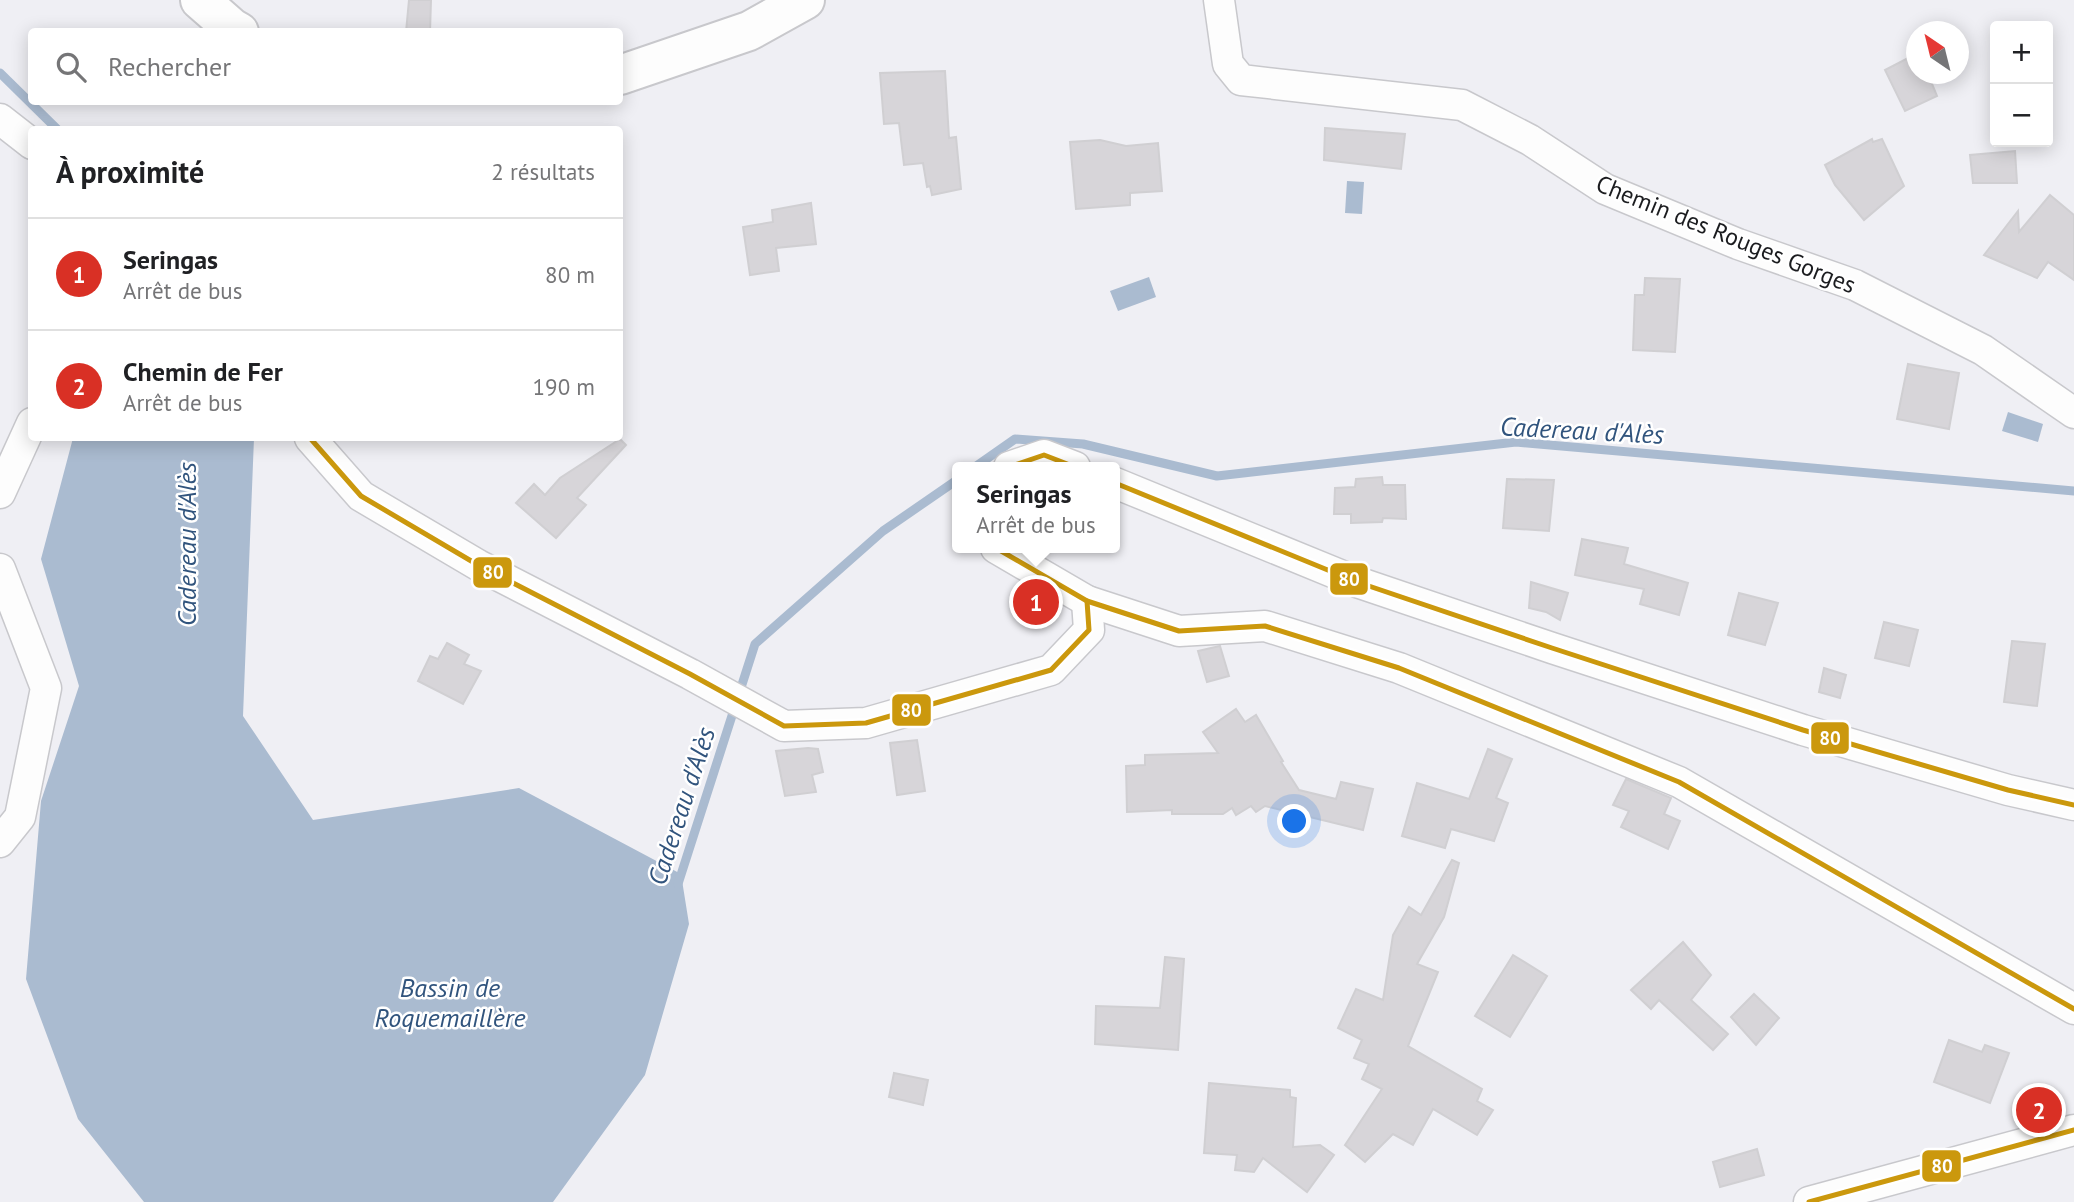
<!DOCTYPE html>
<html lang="fr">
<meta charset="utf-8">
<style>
:root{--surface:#fff;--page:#f2f2f2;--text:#202124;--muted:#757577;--line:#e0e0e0;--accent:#d93025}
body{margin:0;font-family:"PT Sans",sans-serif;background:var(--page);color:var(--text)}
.controls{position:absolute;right:21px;top:21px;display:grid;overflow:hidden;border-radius:7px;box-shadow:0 4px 18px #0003}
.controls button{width:63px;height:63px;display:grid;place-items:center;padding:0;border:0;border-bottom:2px solid var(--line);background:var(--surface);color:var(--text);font:35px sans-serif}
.compass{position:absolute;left:1906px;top:21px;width:63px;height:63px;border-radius:50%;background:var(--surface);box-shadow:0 4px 18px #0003;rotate:325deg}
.you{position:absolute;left:1295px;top:822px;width:24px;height:24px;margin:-18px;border:5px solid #fff;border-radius:50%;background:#1a73e8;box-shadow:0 0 0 10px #1a73e833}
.badge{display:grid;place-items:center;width:46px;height:46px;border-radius:50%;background:var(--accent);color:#fff;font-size:23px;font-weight:700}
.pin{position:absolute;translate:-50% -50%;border:4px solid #fff;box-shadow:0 2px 7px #0006}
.popup{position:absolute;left:952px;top:462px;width:168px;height:91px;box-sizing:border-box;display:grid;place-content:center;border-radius:7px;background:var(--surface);filter:drop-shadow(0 2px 5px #0005);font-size:23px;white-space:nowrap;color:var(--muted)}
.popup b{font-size:26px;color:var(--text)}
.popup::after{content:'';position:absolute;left:50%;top:100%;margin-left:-14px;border:14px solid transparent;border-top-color:var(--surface)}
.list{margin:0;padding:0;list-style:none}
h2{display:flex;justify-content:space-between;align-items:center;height:91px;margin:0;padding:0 28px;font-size:30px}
h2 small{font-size:23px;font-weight:400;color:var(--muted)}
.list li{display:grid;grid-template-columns:46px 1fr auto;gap:21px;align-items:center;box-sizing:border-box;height:112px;padding:0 28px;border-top:2px solid var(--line)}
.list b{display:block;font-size:26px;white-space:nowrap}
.list p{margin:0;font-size:23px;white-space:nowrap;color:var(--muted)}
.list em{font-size:23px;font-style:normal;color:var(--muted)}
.icon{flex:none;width:38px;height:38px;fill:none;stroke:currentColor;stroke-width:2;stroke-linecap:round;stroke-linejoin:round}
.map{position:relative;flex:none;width:2074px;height:1202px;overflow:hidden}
.search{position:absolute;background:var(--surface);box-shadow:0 4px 18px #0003;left:28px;top:28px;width:595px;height:77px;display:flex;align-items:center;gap:18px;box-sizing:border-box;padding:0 24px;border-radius:7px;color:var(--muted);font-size:26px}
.panel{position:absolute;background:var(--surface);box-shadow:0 4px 18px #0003;left:28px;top:126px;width:595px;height:315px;border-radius:7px}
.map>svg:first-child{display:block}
.water{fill:#aabbd0}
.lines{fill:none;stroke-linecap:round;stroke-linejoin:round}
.stream{stroke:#aabbd0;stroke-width:9}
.building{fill:#d7d5d9;stroke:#d0cfd2;stroke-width:2}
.street-casing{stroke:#c8c8cc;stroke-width:33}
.secondary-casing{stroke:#c8c8cc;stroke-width:42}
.street{stroke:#fdfdfd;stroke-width:30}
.secondary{stroke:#fdfdfd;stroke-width:38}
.bus-1-casing{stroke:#fff;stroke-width:10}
.bus-1{stroke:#cb980d;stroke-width:5}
.labels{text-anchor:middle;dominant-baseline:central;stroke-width:5;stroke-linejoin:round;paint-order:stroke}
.street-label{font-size:24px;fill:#1b1c1f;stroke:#fff}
.water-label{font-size:26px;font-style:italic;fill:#31547d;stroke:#fff}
.line-badge{stroke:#fff;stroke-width:2.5}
.badge-label{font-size:19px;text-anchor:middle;font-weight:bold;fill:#fff}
</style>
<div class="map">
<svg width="2074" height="1202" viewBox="0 0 2074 1202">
<rect width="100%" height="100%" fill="#efeff4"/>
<g class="water">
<path d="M1347 181 1364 182 1362 214 1345 213Z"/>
<path d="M1149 277 1156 297 1118 311 1110 291Z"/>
<path d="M2008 412 2043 424 2038 442 2002 431Z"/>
<path d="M73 438H254L243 716 313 820 519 788 681 874 689 924 645 1075 553 1202H144L78 1119 26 979 41 801 79 686 41 559Z"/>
</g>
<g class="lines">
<g class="stream">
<path d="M0 73 58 130"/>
<path d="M975 467 1015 439 1083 444 1217 476 1516 442 2074 491"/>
<path d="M678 884 755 644 883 531 957 480"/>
</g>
</g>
<g class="building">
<path d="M409 0H431L430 32H406Z"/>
<path d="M1916 54V74H1928L1937 96 1905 111 1885 70Z"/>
<path d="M945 71 949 138 956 137 961 189 932 195 930 186 927 187 923 163 904 165 899 123 884 124 880 73Z"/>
<path d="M1325 128 1405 134 1401 169 1324 160Z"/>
<path d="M1872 139 1873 142 1882 139 1904 186 1864 220 1835 185 1825 165Z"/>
<path d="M1100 140 1126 146 1158 143 1162 191 1130 193V205L1076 209 1070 142Z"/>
<path d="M2015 151 2017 183H1973L1970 155Z"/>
<path d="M2050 195 2074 215V280L2048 262 2037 278 1984 255 2018 211 2019 232Z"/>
<path d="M811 203 816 244 776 248 779 271 750 275 743 227 773 222 772 210Z"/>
<path d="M1645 278 1680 279 1675 352 1633 350 1635 295H1644Z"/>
<path d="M1908 364 1959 373 1949 429 1897 419Z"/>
<path d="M620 439 626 445 577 498 586 505 556 538 516 503 534 484 545 495 560 478Z"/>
<path d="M1382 477 1383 485H1405L1406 519 1383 518 1382 522 1351 523V514H1334L1335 488 1355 487 1356 479Z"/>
<path d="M1507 479 1554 480 1549 531 1503 528Z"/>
<path d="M1582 539 1628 548 1624 564 1688 583 1679 615 1640 604 1644 589 1575 575Z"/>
<path d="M1531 582 1568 593 1560 620 1546 612 1529 608Z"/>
<path d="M1739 593 1778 603 1765 645 1728 635Z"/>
<path d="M1884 622 1918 630 1909 666 1875 658Z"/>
<path d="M2012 641 2045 644 2037 706 2004 702Z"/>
<path d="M447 643 469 655 464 664 481 671 463 704 418 681 430 656 438 659Z"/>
<path d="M1220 646 1229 676 1207 682 1198 651Z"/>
<path d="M1824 668 1846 675 1840 698 1819 692Z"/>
<path d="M1236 709 1245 722 1256 715 1283 761 1281 762 1299 790 1336 799 1341 782 1373 789 1363 830 1265 806 1256 812 1251 806 1236 815 1232 808 1223 814H1172V810L1127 812 1126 766 1145 765V755L1218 753 1203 732Z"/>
<path d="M917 740 925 791 897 795 890 743Z"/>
<path d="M808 748 818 749 823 772 812 775 816 792 785 796 776 751Z"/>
<path d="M1488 749 1512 759 1496 798 1508 803 1494 841 1451 829 1445 848 1402 836 1417 783 1469 799Z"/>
<path d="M1626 779 1671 798 1664 814 1680 821 1668 849 1621 827 1629 811 1613 805Z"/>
<path d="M1452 860 1459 863 1444 917 1417 964 1438 972 1408 1046 1482 1089 1477 1101 1493 1110 1477 1135 1433 1109 1413 1145 1393 1134 1365 1162 1345 1145 1382 1089 1362 1079 1369 1064 1354 1058 1362 1040 1338 1028 1356 989 1383 1000 1393 935 1409 907 1421 915Z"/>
<path d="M1683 942 1711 975 1691 1000 1728 1034 1713 1050 1659 1000 1651 1009 1631 990Z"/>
<path d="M1513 955 1547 976 1510 1037 1475 1016Z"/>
<path d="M1165 957 1184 959 1178 1050 1095 1044 1096 1006 1160 1008Z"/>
<path d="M1754 994 1779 1018 1756 1045 1731 1017Z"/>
<path d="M1949 1040 1982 1052 1985 1045 2009 1053 1990 1103 1934 1082Z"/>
<path d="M894 1073 928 1080 923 1105 889 1097Z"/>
<path d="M1209 1083 1290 1090V1097L1296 1098 1293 1147 1320 1145 1334 1155 1307 1192 1263 1158 1254 1172 1235 1170 1237 1155 1204 1153Z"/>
<path d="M1757 1149 1764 1175 1720 1187 1713 1162Z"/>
</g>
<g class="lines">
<defs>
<g id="street">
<path d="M1219 0 1228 64 1241 80 1462 105 1530 140 1605 189 1738 244 1855 285 1983 350 2074 413"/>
<path d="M0 119 32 144"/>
<path d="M310 438 361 496 478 565 690 674 784 726 866 723 1051 670 1089 630 1087 601"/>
<path d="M1009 467 1044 455 1075 467"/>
<path d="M1115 483 1357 582 1552 648 1803 730 2008 790 2074 805"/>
<path d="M0 493 32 423"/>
<path d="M996 548 1087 601 1179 631 1265 626 1399 668 1679 782 2074 1009"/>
<path d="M0 569 46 688 20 817 0 842"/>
<path d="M1809 1202 2074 1130"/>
</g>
<g id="secondary">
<path d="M200 0 232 28 239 32"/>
<path d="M620 75 749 31 805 0"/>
</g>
</defs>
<use href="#street" class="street-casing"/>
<use href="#secondary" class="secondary-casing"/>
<use href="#street" class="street"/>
<use href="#secondary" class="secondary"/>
<defs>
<g id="bus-1">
<path d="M310 438 361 496 478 565 690 674 784 726 866 723 1051 670 1089 630 1087 601"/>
<path d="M1009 467 1044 455 1075 467"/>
<path d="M1115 483 1357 582 1552 648 1803 730 2008 790 2074 805"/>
<path d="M996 548 1087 601 1179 631 1265 626 1399 668 1679 782 2074 1009"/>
<path d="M1809 1202 2074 1130"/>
</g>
</defs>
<use href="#bus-1" class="bus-1-casing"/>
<use href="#bus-1" class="bus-1"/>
</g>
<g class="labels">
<g class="street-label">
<text transform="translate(1726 234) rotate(22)">Chemin des Rouges Gorges</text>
</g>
<g class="water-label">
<text transform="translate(1582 430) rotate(3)">Cadereau d'Alès</text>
<text transform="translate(186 544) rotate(-90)">Cadereau d'Alès</text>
<text transform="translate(681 806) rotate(-72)">Cadereau d'Alès</text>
<text x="450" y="987">Bassin de<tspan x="450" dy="30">Roquemaillère</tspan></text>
</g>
</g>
<g class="line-badge">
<rect x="472" y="556" width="41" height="33" rx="7" fill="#cb980d"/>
<rect x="1329" y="562" width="40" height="34" rx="7" fill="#cb980d"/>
<rect x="891" y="693" width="41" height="34" rx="7" fill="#cb980d"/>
<rect x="1810" y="721" width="40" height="34" rx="7" fill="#cb980d"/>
<rect x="1921" y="1149" width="41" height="34" rx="7" fill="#cb980d"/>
</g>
<g class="badge-label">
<text x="493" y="579">80</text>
<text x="1349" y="586">80</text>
<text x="911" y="717">80</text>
<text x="1830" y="745">80</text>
<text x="1942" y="1173">80</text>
</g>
</svg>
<div class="controls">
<button>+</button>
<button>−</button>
</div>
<svg class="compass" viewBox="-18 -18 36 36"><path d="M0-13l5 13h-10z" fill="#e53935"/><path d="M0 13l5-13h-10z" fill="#757577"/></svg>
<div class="you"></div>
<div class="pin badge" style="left:1036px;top:602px">1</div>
<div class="popup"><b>Seringas</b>Arrêt de bus</div>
<div class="pin badge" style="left:2039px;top:1110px">2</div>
<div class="search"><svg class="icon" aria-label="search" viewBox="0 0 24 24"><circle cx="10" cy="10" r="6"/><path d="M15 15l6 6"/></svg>Rechercher</div>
<section class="panel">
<h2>À proximité<small>2 résultats</small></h2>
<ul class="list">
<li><span class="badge">1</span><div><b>Seringas</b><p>Arrêt de bus</p></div><em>80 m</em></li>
<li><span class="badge">2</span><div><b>Chemin de Fer</b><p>Arrêt de bus</p></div><em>190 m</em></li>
</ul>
</section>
</div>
